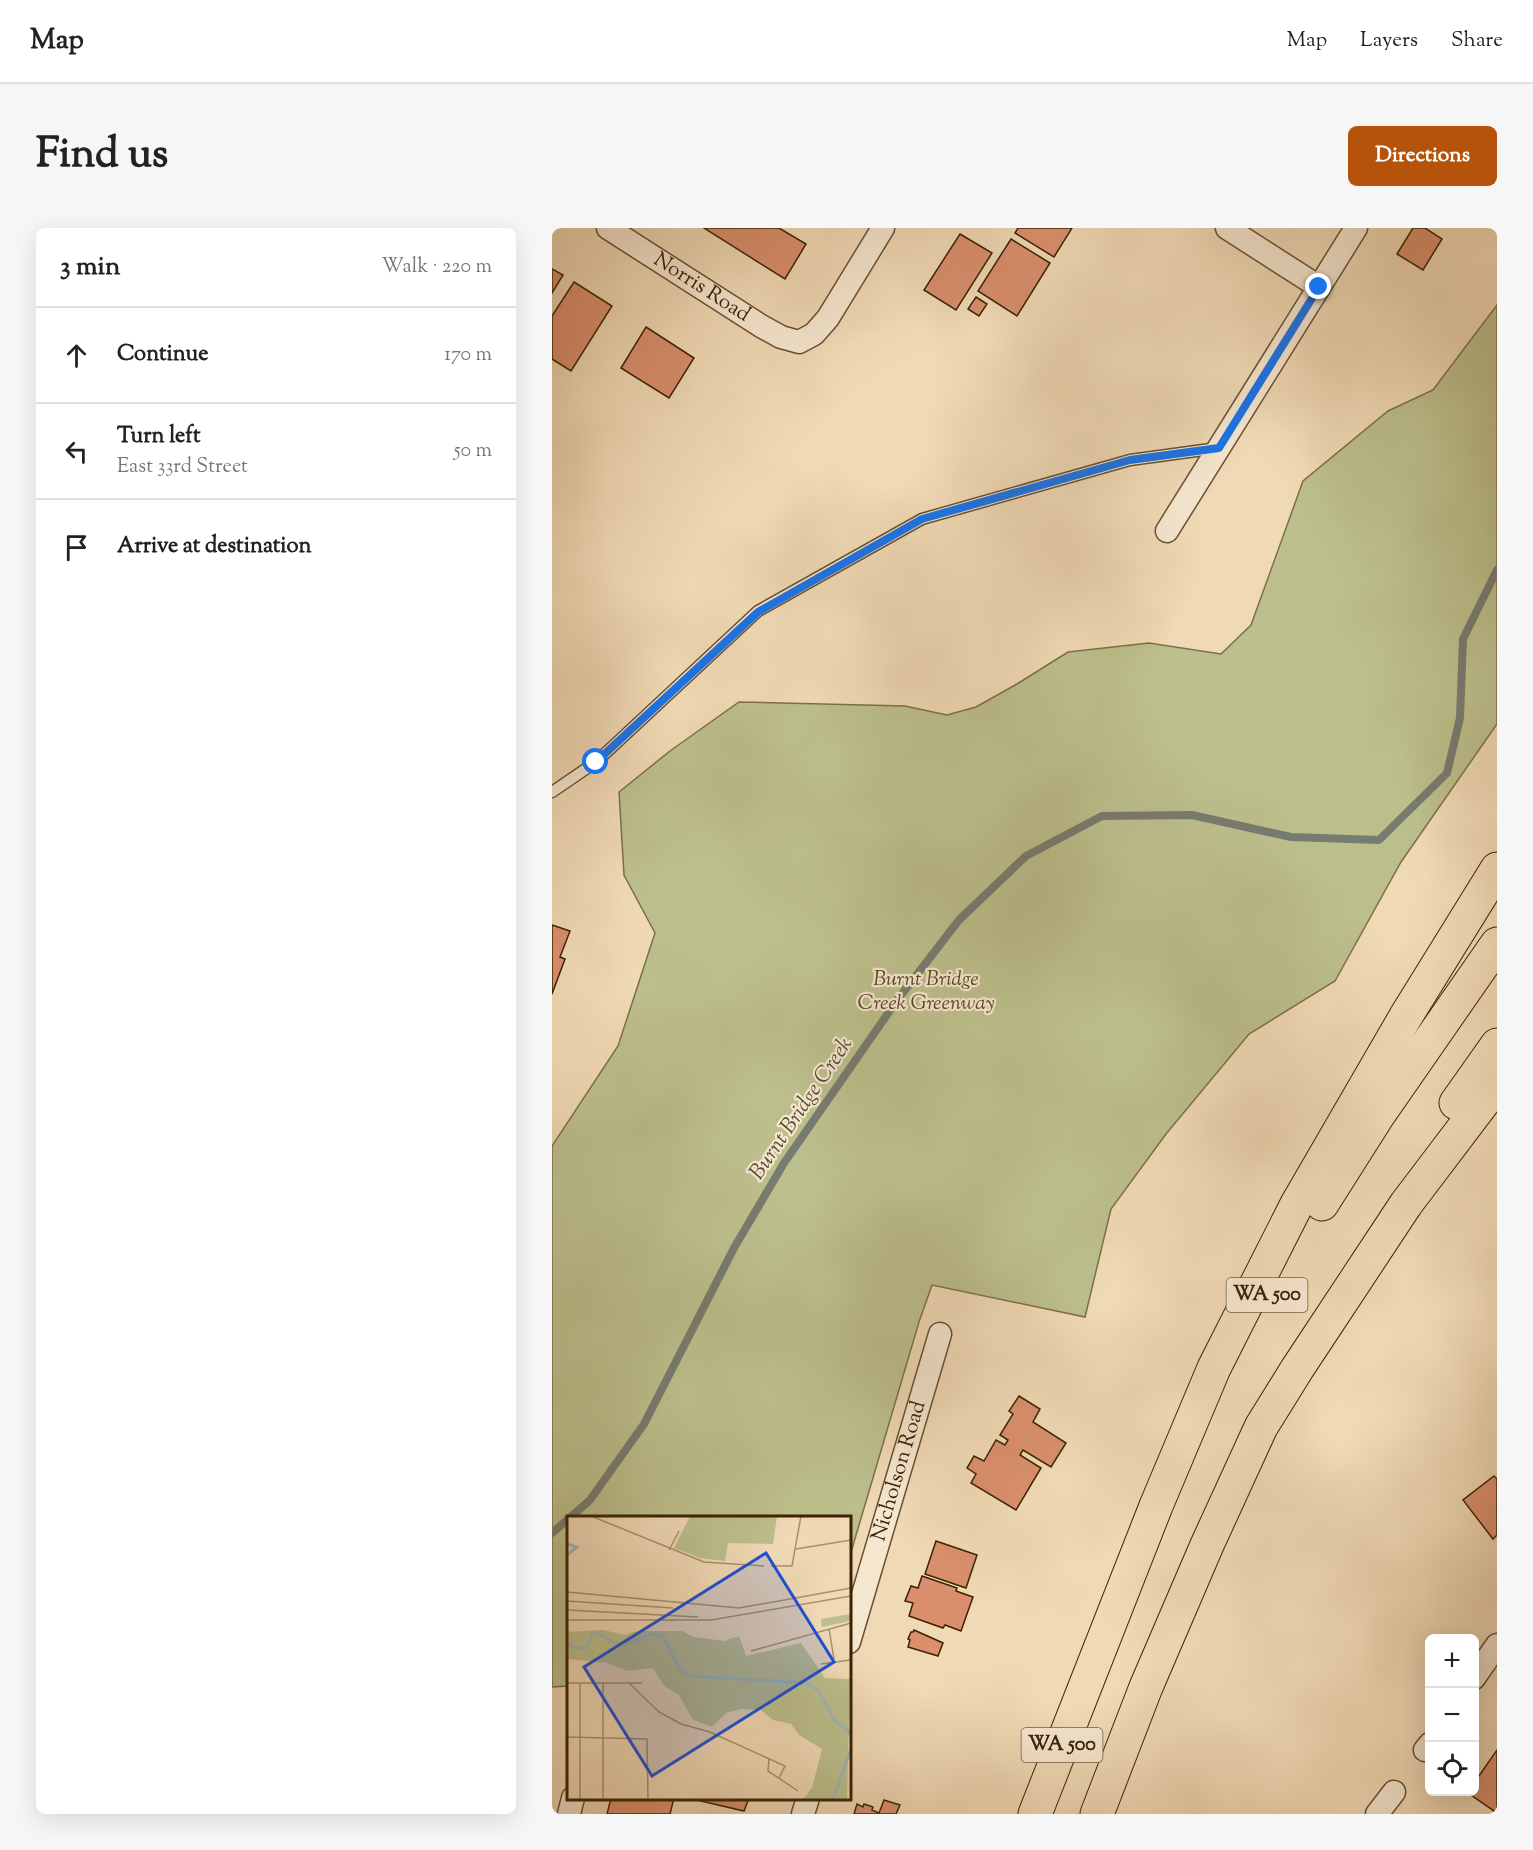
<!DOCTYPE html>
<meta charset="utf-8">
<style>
:root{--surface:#fff;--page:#f6f6f6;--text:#222;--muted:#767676;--line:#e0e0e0;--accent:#b45309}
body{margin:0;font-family:"Sorts Mill Goudy",serif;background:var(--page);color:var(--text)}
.controls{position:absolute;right:18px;bottom:18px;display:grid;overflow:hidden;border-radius:9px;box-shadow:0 6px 24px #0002}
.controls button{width:54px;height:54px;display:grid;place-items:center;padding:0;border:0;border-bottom:2px solid var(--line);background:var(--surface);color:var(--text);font:30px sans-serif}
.stop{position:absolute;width:18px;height:18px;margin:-14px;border:4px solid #1a73e8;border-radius:50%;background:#fff}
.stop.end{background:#1a73e8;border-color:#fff;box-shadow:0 2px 6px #0008}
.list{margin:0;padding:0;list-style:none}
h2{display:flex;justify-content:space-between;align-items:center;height:78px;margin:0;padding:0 24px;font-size:26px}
h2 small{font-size:20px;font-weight:400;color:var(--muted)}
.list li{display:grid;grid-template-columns:39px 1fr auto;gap:18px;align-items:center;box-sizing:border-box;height:96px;padding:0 24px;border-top:2px solid var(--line)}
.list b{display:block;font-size:22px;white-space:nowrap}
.list p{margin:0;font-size:20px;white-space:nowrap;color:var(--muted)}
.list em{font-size:20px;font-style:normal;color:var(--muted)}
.icon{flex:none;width:33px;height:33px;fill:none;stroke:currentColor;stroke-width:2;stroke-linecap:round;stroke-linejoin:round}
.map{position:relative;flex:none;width:945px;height:1586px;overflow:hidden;border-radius:9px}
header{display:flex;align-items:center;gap:36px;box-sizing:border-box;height:84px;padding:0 30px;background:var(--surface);border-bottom:2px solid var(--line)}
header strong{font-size:28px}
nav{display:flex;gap:33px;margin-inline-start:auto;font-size:21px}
.intro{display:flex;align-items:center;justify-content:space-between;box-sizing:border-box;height:144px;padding:0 36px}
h1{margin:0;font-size:42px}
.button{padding:15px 27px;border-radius:9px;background:var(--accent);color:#fff;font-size:21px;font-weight:700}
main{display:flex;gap:36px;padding:0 36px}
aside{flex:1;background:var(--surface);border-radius:9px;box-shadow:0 6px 24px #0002}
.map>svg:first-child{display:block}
.green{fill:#bcbf8c;stroke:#7c7047;stroke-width:1.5}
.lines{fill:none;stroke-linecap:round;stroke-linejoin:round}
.stream{stroke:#777b70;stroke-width:8}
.building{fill:#da8f6d;stroke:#3b2202;stroke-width:1.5}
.service-casing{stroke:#68502f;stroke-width:13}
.minor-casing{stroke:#68502f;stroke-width:25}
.motorway-casing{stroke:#3b2202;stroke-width:35}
.service{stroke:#f5e6cf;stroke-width:10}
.minor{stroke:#f5e6cf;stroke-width:22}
.motorway{stroke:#f0d9b5;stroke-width:33}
.route{stroke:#1a73e8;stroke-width:8}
.labels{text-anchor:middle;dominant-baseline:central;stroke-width:4.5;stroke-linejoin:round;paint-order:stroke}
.shield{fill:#f5e6cf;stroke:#735d40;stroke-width:1.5}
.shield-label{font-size:20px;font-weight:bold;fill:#3b2202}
.street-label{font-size:21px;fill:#3b2202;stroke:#f5e6cf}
.park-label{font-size:21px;font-style:italic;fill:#5b4924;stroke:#f5e6cf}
.water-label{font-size:22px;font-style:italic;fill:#594f39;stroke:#f5e6cf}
.inset-river{fill:none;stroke:#9fb7b9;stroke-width:3}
.inset-road{fill:none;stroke:#a8906d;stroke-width:1.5}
.view{fill:#1d4ed8;fill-opacity:0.15;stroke:#1d4ed8;stroke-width:3}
.inset-edge{fill:none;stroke:#3b2202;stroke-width:3}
</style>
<header>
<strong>Map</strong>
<nav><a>Map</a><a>Layers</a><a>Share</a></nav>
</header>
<div class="intro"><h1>Find us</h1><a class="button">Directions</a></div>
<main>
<aside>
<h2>3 min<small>Walk · 220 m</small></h2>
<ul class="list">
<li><svg class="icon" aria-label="ahead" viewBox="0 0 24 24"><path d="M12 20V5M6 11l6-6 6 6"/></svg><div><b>Continue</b></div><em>170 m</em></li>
<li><svg class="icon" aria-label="left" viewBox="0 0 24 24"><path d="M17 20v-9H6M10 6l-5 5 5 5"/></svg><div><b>Turn left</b><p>East 33rd Street</p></div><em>50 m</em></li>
<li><svg class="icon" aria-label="arrive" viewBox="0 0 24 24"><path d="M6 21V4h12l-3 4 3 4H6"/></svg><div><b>Arrive at destination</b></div></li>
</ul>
</aside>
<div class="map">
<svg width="945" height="1586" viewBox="0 0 945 1586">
<rect width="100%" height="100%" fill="#f0d9b5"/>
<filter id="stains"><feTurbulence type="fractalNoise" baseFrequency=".00333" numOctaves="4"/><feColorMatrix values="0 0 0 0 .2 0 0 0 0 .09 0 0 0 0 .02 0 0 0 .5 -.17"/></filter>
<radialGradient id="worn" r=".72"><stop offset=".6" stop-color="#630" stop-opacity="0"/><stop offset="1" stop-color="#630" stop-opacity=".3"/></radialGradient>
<path class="green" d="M945 77V496L849 634 783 753 697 806 614 906 559 981 533 1089 380 1057 367 1094 297 1331V1289H16V1458L0 1459V918L66 818 103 705 72 647 67 564 118 523 187 474 353 478 395 487 424 479 465 456 516 424 597 415 669 426 699 397 751 253 836 183 881 162Z"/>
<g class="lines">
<g class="stream">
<path d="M19 1289 38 1272 92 1196 182 1020 232 935 346 771 407 692 474 628 550 588 640 587 739 609 827 612 895 545 908 490 911 411 945 342"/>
<path d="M0 1305 16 1291"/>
</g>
</g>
<g class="building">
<path d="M152 0H227L254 16 233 51Z"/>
<path d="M466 0H520L502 29 463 5Z"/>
<path d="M861 0H873L890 11 871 42 845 26Z"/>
<path d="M408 6 440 25 404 82 372 62Z"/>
<path d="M459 11 498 35 465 88 426 63Z"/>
<path d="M0 41 11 47 0 65Z"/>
<path d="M22 54 60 78 19 143 0 131V88Z"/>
<path d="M424 69 435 76 427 88 416 81Z"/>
<path d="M94 99 142 130 117 170 69 140Z"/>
<path d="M0 697 18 703 8 729 13 731 0 766Z"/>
<path d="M467 1168 488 1181 481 1194 514 1215 499 1239 471 1222 468 1227 489 1240 464 1282 419 1255 424 1246 415 1240 422 1228 432 1233 444 1212 453 1217 456 1212 448 1207 461 1186 457 1183Z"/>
<path d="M942 1248 945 1251V1307L941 1311 911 1272Z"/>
<path d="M384 1313 425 1327 414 1360 373 1346Z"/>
<path d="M370 1348 405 1360 404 1363 421 1369 409 1403 393 1397 391 1400 357 1388 361 1375 353 1373 359 1358 366 1360Z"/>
<path d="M362 1402 391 1415 386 1428 356 1419 358 1412 356 1411 359 1404H361Z"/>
<path d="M945 1522V1585L916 1565 922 1564V1555Z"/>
<path d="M59 1570H122L118 1586H55Z"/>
<path d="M136 1570H197L192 1583Z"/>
<path d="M332 1572 348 1577 344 1586H302L305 1576 311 1579 312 1576 321 1579 320 1582 327 1585Z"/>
</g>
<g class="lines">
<defs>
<path id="service" d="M0 564 44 534 206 383 370 291 578 232 666 220"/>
<g id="minor">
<path id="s1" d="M56 0 209 98 229 109 247 114 262 106 276 90 331 0"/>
<path d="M675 0 767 59"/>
<path d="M615 303 804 0"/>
<path id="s2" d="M297 1414 388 1106"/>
<path d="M922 1450 945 1417"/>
<path d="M873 1522 878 1516"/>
<path d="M17 1586 21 1570"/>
<path d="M251 1586 256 1570"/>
<path d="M825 1586 842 1564"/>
</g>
<g id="motorway">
<path d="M904 875 945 817"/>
<path d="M770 976 827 886 945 716"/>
<path d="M483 1586 604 1278 662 1140 745 976 854 788 945 641"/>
<path d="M545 1586 594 1459 655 1317 709 1199 745 1141 854 976 945 856"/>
</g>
</defs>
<use href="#service" class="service-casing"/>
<use href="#minor" class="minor-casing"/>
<use href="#motorway" class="motorway-casing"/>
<use href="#service" class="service"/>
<use href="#minor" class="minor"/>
<use href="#motorway" class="motorway"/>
</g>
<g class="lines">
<path class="route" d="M44 534 206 384 370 291 578 232 667 220 767 59"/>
</g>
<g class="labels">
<g class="shield">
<rect x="674.5" y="1050" width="81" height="34" rx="4.5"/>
<rect x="469.5" y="1500" width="81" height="34" rx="4.5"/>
</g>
<g class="shield-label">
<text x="715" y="1067">WA 500</text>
<text x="510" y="1517">WA 500</text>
</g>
<g class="street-label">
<text stroke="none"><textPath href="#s1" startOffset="111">Norris Road</textPath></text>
<text stroke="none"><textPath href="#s2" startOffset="178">Nicholson Road</textPath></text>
</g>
<g class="park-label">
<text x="374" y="752">Burnt Bridge<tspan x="374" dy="24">Creek Greenway</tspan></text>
</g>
<g class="water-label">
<text transform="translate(250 881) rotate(-56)">Burnt Bridge Creek</text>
</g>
</g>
<g transform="translate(15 1288)">
<rect width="284" height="284" fill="#f0d9b5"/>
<path d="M123 0H210L206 28 161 27 158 45 133 42 107 32ZM283 98V105L255 111 254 103ZM36 114 58 119 70 115H115L127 121 157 125 172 120 179 140 234 127 258 162 283 163 280 283H236L245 272 255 233 232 219 224 208 206 204 194 194 174 193 159 197 145 211 126 204 112 179 97 170 86 152 60 155 40 147 0 143V116Z" fill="#bcbf8c"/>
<path class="inset-river" d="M0 28 10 31 0 39M0 126 4 131 19 132 25 119 30 117 48 127 67 125 83 118 96 120 113 154 123 160 240 167 251 174 267 204 282 215 284 221M266 283 284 233"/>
<path class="inset-road" d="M24 0 137 46 197 50M229 33 284 24M102 34 112 15M204 50H225L234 0M0 76 172 92 284 72M0 85 106 92M0 94 131 101M0 104H144L284 80M262 113 267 143M184 135 284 107M254 148 283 144M0 167H75M62 167 92 196 114 208 143 216 218 250 212 262M0 221 80 223 81 283M202 243 201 255 231 275M13 283V167M36 283V167"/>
<path class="view" d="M199 37 267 146 85 260 17 151Z"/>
<rect width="284" height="284" class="inset-edge"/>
</g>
<rect width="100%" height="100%" filter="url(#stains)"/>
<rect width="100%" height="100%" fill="url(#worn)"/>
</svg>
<div class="controls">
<button>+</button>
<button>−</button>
<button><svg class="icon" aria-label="locate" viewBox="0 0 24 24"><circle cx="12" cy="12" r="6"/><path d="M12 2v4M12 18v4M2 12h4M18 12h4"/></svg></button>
</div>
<div class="stop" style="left:44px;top:534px"></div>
<div class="stop end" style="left:767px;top:59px"></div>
</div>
</main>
